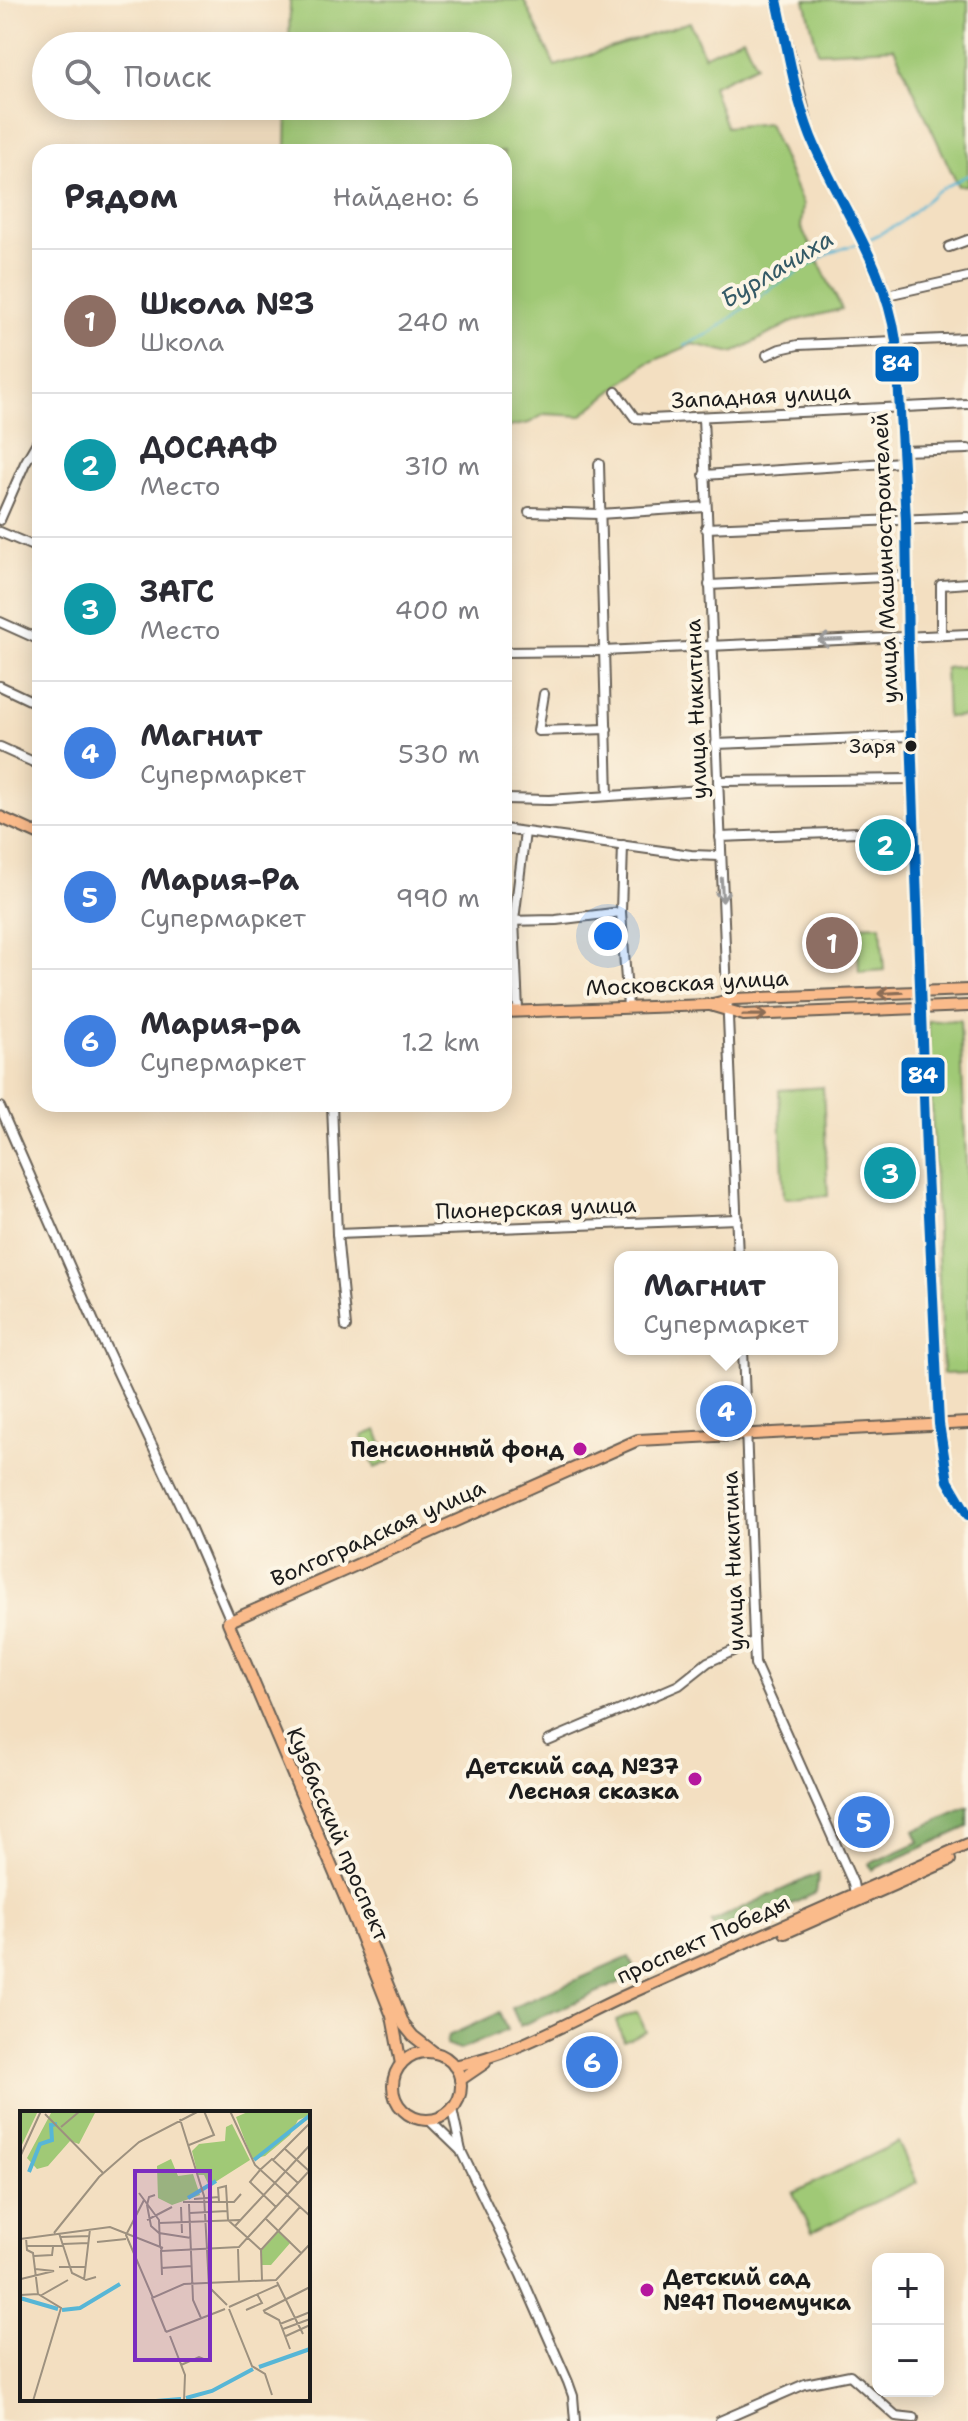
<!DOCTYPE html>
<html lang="ru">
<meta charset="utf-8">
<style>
:root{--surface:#fff;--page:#f2f2f3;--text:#2b2b33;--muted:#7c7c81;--line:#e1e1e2;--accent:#111827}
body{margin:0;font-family:"Shantell Sans",sans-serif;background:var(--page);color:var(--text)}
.controls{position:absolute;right:24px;bottom:24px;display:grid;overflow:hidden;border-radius:16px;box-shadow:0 4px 20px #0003}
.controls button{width:72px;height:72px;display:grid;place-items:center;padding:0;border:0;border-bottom:2px solid var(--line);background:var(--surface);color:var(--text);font:40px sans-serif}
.you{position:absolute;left:608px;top:936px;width:28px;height:28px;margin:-20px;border:6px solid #fff;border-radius:50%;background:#1a73e8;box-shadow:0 0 0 12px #1a73e833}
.badge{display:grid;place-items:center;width:52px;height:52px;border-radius:50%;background:var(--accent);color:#fff;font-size:26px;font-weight:700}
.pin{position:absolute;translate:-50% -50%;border:4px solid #fff;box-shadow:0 2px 8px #0006}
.popup{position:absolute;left:614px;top:1251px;width:224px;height:104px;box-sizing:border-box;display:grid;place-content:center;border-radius:16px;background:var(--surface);filter:drop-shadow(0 2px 6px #0005);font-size:26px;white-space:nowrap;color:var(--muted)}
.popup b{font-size:30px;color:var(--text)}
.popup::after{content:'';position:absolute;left:50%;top:100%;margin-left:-16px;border:16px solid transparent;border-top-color:var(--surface)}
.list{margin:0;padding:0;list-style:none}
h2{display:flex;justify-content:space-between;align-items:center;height:104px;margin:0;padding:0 32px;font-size:34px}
h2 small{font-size:26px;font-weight:400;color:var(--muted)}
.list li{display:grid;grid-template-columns:52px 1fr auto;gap:24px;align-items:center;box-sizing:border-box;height:144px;padding:0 32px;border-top:2px solid var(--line)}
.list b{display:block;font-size:30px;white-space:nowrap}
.list p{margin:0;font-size:26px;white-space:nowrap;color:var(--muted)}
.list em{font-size:26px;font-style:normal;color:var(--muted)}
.icon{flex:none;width:44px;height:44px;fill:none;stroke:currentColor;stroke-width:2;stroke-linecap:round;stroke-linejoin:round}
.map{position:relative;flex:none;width:968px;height:2421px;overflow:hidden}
.search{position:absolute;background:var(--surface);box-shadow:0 4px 20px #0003;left:32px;top:32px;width:480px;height:88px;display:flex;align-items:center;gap:20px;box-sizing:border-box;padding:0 28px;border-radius:44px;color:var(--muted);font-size:30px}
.panel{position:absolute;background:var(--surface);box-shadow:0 4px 20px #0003;left:32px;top:144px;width:480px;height:968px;border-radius:24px}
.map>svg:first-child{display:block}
.green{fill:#a0c976;stroke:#5e7249;stroke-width:2}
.forest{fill:#80ad67;stroke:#4e6442;stroke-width:2}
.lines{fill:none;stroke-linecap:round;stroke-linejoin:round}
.stream{stroke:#57b6d6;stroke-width:2}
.minor-casing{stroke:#676056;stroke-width:12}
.major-casing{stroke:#676056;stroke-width:14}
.minor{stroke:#fff;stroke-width:8}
.major{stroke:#fabb8b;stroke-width:10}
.bus-1-casing{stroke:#fcf5e5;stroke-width:16}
.bus-1{stroke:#0065bd;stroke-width:10}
.oneway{stroke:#999}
.oneway2{stroke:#8b6c54}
.bus-dot{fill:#1c1c1c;stroke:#fcf5e5;stroke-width:3}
.poi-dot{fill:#b5179e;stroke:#fcf5e5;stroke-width:3}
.labels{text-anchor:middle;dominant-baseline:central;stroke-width:8;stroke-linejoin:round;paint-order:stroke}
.bus-label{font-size:20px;fill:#1c1c1c;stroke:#fcf5e5;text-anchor:end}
.street-label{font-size:22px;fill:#1c1c1c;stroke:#fcf5e5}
.poi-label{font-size:22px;font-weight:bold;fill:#1c1c1c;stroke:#fcf5e5;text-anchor:end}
.water-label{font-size:24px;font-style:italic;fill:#345a66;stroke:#fcf5e5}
.inset-river{fill:none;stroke:#57b6d6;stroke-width:4}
.inset-road{fill:none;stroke:#9d917f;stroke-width:2}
.view{fill:#7b2cbf;fill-opacity:0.15;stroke:#7b2cbf;stroke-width:4}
.inset-edge{fill:none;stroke:#1c1c1c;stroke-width:4}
.line-badge{stroke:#fcf5e5;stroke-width:3}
.badge-label{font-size:22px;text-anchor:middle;font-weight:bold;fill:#fff}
</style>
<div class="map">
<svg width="968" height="2421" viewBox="0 0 968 2421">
<rect width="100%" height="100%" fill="#fcf5e5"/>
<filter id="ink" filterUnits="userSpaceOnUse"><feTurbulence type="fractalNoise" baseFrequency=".0125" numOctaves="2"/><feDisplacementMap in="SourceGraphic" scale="16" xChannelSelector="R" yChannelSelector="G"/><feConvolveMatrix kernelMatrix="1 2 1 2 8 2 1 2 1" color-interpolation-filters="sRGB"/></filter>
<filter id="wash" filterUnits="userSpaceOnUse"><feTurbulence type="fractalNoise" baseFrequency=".006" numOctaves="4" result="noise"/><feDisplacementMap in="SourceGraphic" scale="32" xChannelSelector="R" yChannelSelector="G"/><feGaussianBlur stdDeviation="1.8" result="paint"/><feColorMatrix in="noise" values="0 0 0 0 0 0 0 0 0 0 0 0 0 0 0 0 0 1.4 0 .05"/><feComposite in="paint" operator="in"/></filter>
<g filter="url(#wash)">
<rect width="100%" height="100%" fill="#f3dfc1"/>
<g class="green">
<path d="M290 0H524L555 66 690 22 704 56 743 37 756 65 712 86 726 127 768 123 803 205 801 227 842 309 794 321 733 353 693 344 646 364 581 416 545 414 529 423 504 428V152H286L287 106H498V46H289Z"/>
<path d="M805 0H968V185L958 186 894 48 818 52Z"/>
<path d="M968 666V716L947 717 945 668Z"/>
<path d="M881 925 884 970 859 972 857 926Z"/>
<path d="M960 1020 968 1210V1373L943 1374 928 1021Z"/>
<path d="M823 1087 828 1196 784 1198 779 1090Z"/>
<path d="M377 1430 389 1462 375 1468 362 1436Z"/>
<path d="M637 2012 646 2031 624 2041 616 2021Z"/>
<path d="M898 2142 917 2182 812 2232 793 2193Z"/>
</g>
<g class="forest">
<path d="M968 1807V1827L872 1870 869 1864 919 1842 914 1831Z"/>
<path d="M819 1873 816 1893 718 1938 711 1922Z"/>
<path d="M629 1957 637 1975 520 2026 512 2008Z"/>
<path d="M499 2013 507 2030 460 2050 446 2045 448 2036Z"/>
</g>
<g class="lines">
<g class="stream">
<path d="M865 241 899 224 937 191 968 175"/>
<path d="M685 345 709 334 770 289 830 253 859 243"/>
</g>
</g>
</g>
<g filter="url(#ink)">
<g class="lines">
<defs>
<g id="minor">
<path d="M777 0 811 136 882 281 893 319 906 520 908 650 921 992"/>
<path d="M949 247 968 240"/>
<path d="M887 295 968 277"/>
<path d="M767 355 780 349 798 345 968 338"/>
<path d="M616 392 635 418 650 419 968 404"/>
<path d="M703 417 738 1257"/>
<path d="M901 451 968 449"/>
<path d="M599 464 608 796"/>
<path d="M704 475 902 462"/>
<path d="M529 512 599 514 706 507"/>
<path d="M0 520 25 463 40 437"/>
<path d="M706 528 968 517"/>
<path d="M0 532 40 549"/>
<path d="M709 585 906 576"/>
<path d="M0 622 40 640"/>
<path d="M941 635V585L968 583"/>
<path d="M504 652 603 651 968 634"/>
<path d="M0 686 40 705"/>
<path d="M544 694 538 731 607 729"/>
<path d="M716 744 911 736"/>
<path d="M0 747 40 765"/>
<path d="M718 781 914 779"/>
<path d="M504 799 549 800 717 789"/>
<path d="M504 829 691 855 720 856"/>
<path d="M720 837 915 830"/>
<path d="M623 845 621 912 628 1007"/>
<path d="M504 921 556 920 621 912"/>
<path d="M518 1011 514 920 525 832"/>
<path d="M332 1104 337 1234 346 1327"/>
<path d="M0 1107 95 1324 189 1524 231 1621"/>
<path d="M337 1234 737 1219"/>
<path d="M743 1349 755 1664 853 1883 855 1894"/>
<path d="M548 1741 679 1685 708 1662 753 1642"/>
<path d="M452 2109 461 2151 521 2275 568 2382 573 2396 575 2421"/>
<path d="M429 2120 461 2151"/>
<path d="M720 2421 805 2384 850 2375 896 2416 914 2418"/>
</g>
<g id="major">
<path d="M0 817 40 835"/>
<path d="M921 992 926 1152 939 1424 948 1481 968 1515"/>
<path d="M710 1005 744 1015 968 1006"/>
<path d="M504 1012 708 1005 734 999 968 990"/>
<path d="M356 1907 404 2025 413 2036 435 2053"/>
<path d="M785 1933 950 1860"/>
<circle cx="427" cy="2086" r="34"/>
<path d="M401 2064 392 2016 351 1912 228 1622 638 1440 968 1423"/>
<path d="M454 2066C517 2054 575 2018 633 1992 745 1942 857 1893 968 1844"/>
<path d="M460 2080 485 2063"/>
</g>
</defs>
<use href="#minor" class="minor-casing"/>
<use href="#major" class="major-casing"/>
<use href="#minor" class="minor"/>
<use href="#major" class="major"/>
<defs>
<path id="bus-1" d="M777 0C787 45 794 94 811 137 839 206 886 266 896 341L906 520 908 650 926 1152 939 1424 948 1481 968 1515"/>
</defs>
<use href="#bus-1" class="bus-1-casing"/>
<use href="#bus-1" class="bus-1"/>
</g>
<defs><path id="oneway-shaft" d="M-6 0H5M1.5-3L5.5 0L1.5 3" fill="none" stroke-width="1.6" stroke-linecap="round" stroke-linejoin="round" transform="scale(2)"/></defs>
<g class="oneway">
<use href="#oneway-shaft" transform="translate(830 640) rotate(178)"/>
<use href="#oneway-shaft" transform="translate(722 890) rotate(87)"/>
</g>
<g class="oneway2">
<use href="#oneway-shaft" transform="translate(890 993) rotate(177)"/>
<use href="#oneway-shaft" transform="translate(755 1015) rotate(-1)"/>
</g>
</g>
<circle class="bus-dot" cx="911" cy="746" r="7"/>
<g class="poi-dot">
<circle cx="580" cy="1449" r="8"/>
<circle cx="695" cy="1779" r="8"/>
<circle cx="647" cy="2290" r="8"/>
</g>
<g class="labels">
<g class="bus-label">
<text x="896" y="746">Заря</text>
</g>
<g class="street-label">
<text transform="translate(761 396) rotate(-3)">Западная улица</text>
<text transform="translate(885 558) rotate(-92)">улица Машиностроителей</text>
<text transform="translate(696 709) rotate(-92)">улица Никитина</text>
<text transform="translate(687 983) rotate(-3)">Московская улица</text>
<text transform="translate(536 1208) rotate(-2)">Пионерская улица</text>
<text transform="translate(378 1533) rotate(-24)">Волгоградская улица</text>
<text transform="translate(733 1561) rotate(-92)">улица Никитина</text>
<text transform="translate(338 1834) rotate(67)">Кузбасский проспект</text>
<text transform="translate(703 1939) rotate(-24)">проспект Победы</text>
</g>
<g class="poi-label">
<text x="564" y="1449">Пенсионный фонд</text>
<text x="679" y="1766">Детский сад №37<tspan x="679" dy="25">Лесная сказка</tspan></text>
<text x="663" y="2277" text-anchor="start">Детский сад<tspan x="663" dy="25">№41 Почемучка</tspan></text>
</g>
<g class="water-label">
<text transform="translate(777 269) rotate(-31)">Бурлачиха</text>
</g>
</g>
<g transform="translate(20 2111)">
<rect width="290" height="290" fill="#f3dfc1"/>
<path d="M0 0H18L0 38ZM76 0 59 33 50 30 28 55 17 58 7 47 31 2ZM230 0H288L290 4 278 9 270 24 245 45 232 48 216 6ZM212 13 230 49 189 75 184 64H178L172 40 179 33 205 30 206 16ZM151 48 158 65 173 63 180 84 152 94 138 87 137 55ZM259 120 271 131 251 154H242V139Z" fill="#a0c976"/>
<path class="inset-river" d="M234 49 289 5M9 61 20 33 32 29 31 14 37 13M168 87 196 70M0 187 38 198M42 199 60 197 100 173M239 256 290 238M166 287 192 280 233 258M136 290 161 288"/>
<path class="inset-road" d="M210 0 235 54 267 83M25 3 83 62M160 8 184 85 187 138M41 16 60 0M169 34 194 24 184 0M264 37 289 60M0 46 21 0M253 49 290 12M119 82 139 109 140 135M135 84 129 86 127 94 131 115 139 122 171 127M267 84 290 105M174 88 199 86M124 89 106 124 133 187M163 91H214L221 83M199 91 198 77 206 75 208 109 241 139 242 169M169 93 173 189 181 207M161 96 162 122M256 96 230 71 240 59 252 48 278 72M170 102 207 100M245 107 281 142M127 109 152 96M139 112 220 109M215 115 290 34M34 122 79 66 119 31 179 0M39 122 52 162 66 169 76 166M40 126 69 125M6 127 7 139 13 142 18 183M0 128 90 116 143 137M77 131 106 128M43 133 68 132M7 135H44M140 135 142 140 219 136 290 59M187 138 189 176 207 194M218 138 219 170M141 139 142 164M241 139 280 96M14 145 32 144 33 136M39 156H65M141 157 172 155M1 168 34 160 15 158M64 169 70 118M257 171 283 223M0 184 18 183 41 197 13 290M20 185 48 169M209 196 258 174M209 198 232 255 245 263 252 284M226 199 242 192 237 183M243 200 290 176M244 201 259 209 270 238M260 213 290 201M263 218 290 208M146 221 132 187 164 173 256 169 290 133M146 221 205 198M150 225 165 264 164 290M266 225 290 214M161 254 179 246 186 249"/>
<path class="view" d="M115 60H190V249H115Z"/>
<rect width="290" height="290" class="inset-edge"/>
</g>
<g class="line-badge">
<rect x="874" y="345" width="46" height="38" rx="8" fill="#0065bd"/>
<rect x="900" y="1056" width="46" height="39" rx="8" fill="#0065bd"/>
</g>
<g class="badge-label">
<text x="897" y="371">84</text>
<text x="923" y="1083">84</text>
</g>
</svg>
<div class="controls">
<button>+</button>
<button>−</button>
</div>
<div class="you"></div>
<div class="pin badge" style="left:832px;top:943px;background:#8d6e63">1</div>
<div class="pin badge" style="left:885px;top:845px;background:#0f9aa8">2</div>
<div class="pin badge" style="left:890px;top:1173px;background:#0f9aa8">3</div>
<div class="pin badge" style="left:726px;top:1411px;background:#3f7fe0">4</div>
<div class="popup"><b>Магнит</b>Супермаркет</div>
<div class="pin badge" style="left:864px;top:1822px;background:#3f7fe0">5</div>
<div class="pin badge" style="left:592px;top:2062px;background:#3f7fe0">6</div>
<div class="search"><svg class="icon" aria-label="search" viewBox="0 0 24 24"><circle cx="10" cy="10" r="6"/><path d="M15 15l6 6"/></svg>Поиск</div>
<section class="panel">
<h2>Рядом<small>Найдено: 6</small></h2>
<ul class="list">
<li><span class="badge" style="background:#8d6e63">1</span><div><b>Школа №3</b><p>Школа</p></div><em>240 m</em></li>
<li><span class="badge" style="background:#0f9aa8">2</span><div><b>ДОСААФ</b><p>Место</p></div><em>310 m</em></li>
<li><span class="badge" style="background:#0f9aa8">3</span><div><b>ЗАГС</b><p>Место</p></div><em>400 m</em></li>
<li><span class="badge" style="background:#3f7fe0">4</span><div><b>Магнит</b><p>Супермаркет</p></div><em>530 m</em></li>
<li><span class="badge" style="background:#3f7fe0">5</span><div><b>Мария-Ра</b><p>Супермаркет</p></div><em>990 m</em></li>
<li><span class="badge" style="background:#3f7fe0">6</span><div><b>Мария-ра</b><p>Супермаркет</p></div><em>1.2 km</em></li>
</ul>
</section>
</div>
